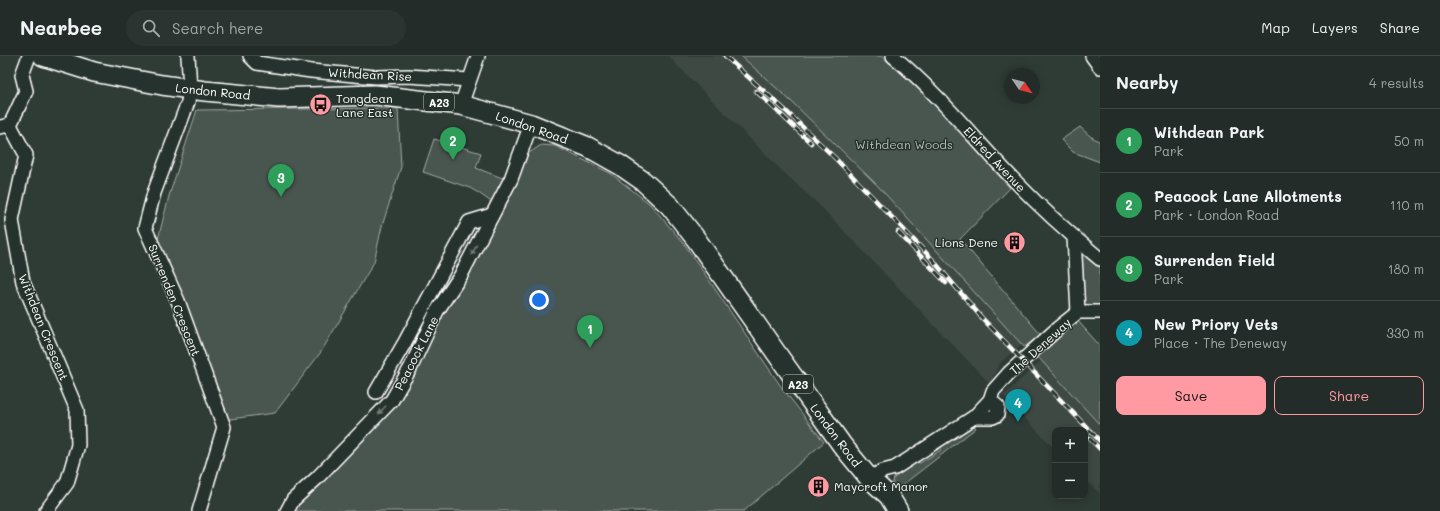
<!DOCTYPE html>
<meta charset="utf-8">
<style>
:root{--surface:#232c28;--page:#2b3430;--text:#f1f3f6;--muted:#a3a7a8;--line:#404845;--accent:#ff9aa2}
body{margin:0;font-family:Mali,sans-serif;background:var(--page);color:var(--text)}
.controls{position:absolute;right:12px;bottom:12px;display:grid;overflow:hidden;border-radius:8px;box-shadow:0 2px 10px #0003}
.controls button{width:36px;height:36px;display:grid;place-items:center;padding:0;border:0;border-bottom:1px solid var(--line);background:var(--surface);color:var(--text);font:20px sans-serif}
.compass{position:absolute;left:1004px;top:12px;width:36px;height:36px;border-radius:50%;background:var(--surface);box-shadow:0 2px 10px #0003;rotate:125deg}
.you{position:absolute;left:539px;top:244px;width:14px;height:14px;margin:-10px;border:3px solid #fff;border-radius:50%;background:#1a73e8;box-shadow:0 0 0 6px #1a73e833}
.badge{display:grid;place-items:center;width:26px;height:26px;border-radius:50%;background:var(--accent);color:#fff;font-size:13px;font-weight:700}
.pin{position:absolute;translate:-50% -33px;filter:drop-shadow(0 1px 2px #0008)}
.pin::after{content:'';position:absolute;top:21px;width:14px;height:12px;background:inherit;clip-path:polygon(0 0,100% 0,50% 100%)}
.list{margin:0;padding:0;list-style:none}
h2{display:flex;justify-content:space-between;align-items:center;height:52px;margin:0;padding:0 16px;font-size:17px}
h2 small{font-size:13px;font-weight:400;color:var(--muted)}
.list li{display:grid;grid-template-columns:26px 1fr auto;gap:12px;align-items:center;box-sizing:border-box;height:64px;padding:0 16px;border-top:1px solid var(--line)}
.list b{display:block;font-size:15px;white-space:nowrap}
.list p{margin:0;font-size:13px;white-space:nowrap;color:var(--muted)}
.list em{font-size:13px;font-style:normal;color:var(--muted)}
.actions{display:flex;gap:8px;padding:12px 16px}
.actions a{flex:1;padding:9px 0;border:1px solid var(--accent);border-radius:8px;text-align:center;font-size:14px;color:var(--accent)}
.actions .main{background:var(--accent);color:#111}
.icon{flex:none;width:22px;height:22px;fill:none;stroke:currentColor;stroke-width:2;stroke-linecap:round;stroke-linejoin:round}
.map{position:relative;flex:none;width:1100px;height:455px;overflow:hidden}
header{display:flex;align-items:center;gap:24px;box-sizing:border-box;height:56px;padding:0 20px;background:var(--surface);border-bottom:1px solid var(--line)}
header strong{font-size:19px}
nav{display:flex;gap:22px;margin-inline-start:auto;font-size:14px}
.search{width:280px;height:36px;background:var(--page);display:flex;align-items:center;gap:10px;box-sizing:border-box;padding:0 14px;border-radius:22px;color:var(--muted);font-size:15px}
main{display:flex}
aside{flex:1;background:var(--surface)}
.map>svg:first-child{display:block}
.built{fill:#3c4842}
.green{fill:#4a544f;stroke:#a4aaa7}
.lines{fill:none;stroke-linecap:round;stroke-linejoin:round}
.minor-casing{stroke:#fff;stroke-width:16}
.highway-casing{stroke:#fff;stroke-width:22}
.minor{stroke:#26332d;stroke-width:13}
.highway{stroke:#26332d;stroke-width:19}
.rail-casing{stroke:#fff;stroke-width:4.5}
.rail{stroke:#26332d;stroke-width:3;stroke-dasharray:9;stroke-linecap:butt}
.oneway{fill:#727a76}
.labels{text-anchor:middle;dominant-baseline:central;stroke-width:3;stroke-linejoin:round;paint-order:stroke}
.shield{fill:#26332d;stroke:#bec2c0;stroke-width:1}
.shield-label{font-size:11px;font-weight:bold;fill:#fff}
.street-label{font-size:12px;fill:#fff;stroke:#26332d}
.poi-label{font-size:12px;fill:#fff;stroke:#26332d;text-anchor:start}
.park-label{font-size:12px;fill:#b7bbb9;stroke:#26332d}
</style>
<header>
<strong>Nearbee</strong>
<div class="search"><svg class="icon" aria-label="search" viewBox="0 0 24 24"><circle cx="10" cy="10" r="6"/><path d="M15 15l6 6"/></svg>Search here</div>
<nav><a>Map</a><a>Layers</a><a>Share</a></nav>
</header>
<main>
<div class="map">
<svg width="1100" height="455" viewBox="0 0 1100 455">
<rect width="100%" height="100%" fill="#2f3b35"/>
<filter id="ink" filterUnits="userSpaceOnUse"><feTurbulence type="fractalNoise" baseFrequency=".025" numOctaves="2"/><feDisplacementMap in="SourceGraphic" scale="8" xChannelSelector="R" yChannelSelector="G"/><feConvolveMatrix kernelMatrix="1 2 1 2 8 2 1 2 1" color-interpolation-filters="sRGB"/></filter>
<g filter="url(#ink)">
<g class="built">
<path d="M668 0H767L1022 288 999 308 990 328 822 152 779 112Z"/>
<path d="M1043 303 1100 339V437L1085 424V374H1055V393L1003 340Z"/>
</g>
<g class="green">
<path d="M741 0H881C930 37 969 87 1010 132L960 183 1041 279 1024 291 878 130 793 47Z"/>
<path d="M398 52 401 111 382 170 374 206 321 296 275 357 223 364 157 187 169 140 197 54Z"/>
<path d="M1080 71 1090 80 1100 86V106L1073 96 1061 84Z"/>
<path d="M434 83 481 97 476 112 505 123 494 148 480 138 470 132 423 116Z"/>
<path d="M541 89 555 90 610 117 650 148 685 189 780 329 824 386 744 455H293L403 340 442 255 526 99Z"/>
<path d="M1083 196 1086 197 1100 209V250L1084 249 1081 197Z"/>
<path d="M1078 265 1100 290V369L1038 301Z"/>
<path d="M973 369 976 372 896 434 892 429 894 422 916 406 920 407 941 394V390Z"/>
</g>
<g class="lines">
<defs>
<g id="minor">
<path d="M188 0 190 33 188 46 154 137 145 172 178 245 224 371 199 455"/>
<path d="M250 0 257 7 311 15 376 21 408 20 469 24"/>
<path d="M893 0C939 38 975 84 1017 127 1043 154 1071 179 1100 203"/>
<path d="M1092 0 1100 11"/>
<path d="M461 49 478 0"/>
<path d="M10 69 26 35 22 19 29 0"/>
<path d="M0 71 10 69 26 99 12 164 23 226 77 354 78 389 67 427 46 455"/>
<path d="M1074 181 1078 256H1100"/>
<path d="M376 336 405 286 469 166 492 159"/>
<path d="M974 361H993L997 359 998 351 990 344"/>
<path d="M869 422 883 415 895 412 974 361 990 344 993 335 1009 317 1058 272 1078 256"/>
<path d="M287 455 293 444 317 422 392 344 411 311 437 255 461 219 511 123 531 68"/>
</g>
<path id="highway" d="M43 0 94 16 162 29 205 35 279 42 375 39 461 49 531 68 588 91 620 109 643 125 670 150 696 183 777 298 842 389 869 422 889 440 898 455"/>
</defs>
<use href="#minor" class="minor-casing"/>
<use href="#highway" class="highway-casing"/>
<use href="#minor" class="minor"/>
<use href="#highway" class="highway"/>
<defs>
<g id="rail">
<path d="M725 0 786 55 834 101 932 203 982 262 1100 385"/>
<path d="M756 35 811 87"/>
<path d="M898 176 946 227"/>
<path d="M1089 382 1100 393"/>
</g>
</defs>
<use href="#rail" class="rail-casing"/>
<use href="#rail" class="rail"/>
</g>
<defs><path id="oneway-solid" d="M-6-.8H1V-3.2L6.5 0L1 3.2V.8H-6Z"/></defs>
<g class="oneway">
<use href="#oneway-solid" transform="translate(474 194) rotate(118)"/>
<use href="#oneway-solid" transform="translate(382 354) rotate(134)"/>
</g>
</g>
<defs>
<symbol id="bus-disc" viewBox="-11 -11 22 22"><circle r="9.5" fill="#ff9aa2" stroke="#26332d"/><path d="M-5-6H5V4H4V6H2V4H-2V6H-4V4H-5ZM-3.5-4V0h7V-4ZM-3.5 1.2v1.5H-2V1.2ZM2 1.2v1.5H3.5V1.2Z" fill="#111"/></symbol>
<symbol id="building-disc" viewBox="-11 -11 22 22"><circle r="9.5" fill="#ff9aa2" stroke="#26332d"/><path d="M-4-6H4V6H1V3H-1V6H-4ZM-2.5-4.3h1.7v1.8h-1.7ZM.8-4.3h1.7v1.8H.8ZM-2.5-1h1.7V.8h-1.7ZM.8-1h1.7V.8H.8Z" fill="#111"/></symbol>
</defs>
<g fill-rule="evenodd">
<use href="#bus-disc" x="308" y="36" width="25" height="25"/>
<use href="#building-disc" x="1002" y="174" width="25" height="25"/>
<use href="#building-disc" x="806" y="418" width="25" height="25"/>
</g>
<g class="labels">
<g class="shield">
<rect x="424" y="37" width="30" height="18" rx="3"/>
<rect x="783" y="319" width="30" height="18" rx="3"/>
</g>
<g class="shield-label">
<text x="439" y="46">A23</text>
<text x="798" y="328">A23</text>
</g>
<g class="street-label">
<text transform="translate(370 18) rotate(3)">Withdean Rise</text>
<text transform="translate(213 35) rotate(6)">London Road</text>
<text transform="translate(532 71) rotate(19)">London Road</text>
<text transform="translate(995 103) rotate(47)">Eldred Avenue</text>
<text transform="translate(175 244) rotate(68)">Surrenden Crescent</text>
<text transform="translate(44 271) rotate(68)">Withdean Crescent</text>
<text transform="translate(1040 290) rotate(-42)">The Deneway</text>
<text transform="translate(416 297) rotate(-63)">Peacock Lane</text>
<text transform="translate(836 379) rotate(53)">London Road</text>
</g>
<g class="poi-label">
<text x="336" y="42">Tongdean<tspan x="336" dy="14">Lane East</tspan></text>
<text x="998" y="186" text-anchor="end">Lions Dene</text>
<text x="834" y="430">Maycroft Manor</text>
</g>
<g class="park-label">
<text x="904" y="88">Withdean Woods</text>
</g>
</g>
</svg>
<div class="controls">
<button>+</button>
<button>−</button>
</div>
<svg class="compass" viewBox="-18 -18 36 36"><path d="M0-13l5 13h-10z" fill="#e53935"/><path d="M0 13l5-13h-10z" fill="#a3a7a8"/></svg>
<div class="you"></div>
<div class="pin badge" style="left:590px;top:292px;background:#2e9e5b">1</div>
<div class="pin badge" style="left:453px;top:104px;background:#2e9e5b">2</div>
<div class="pin badge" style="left:281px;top:141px;background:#2e9e5b">3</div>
<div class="pin badge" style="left:1018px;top:366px;background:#0f9aa8">4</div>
</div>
<aside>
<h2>Nearby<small>4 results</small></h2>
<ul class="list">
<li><span class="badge" style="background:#2e9e5b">1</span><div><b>Withdean Park</b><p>Park</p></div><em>50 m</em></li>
<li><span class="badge" style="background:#2e9e5b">2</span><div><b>Peacock Lane Allotments</b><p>Park · London Road</p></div><em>110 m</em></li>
<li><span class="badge" style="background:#2e9e5b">3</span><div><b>Surrenden Field</b><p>Park</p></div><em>180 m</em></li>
<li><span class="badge" style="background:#0f9aa8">4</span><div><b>New Priory Vets</b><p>Place · The Deneway</p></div><em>330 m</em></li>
</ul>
<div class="actions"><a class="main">Save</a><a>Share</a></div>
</aside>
</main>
